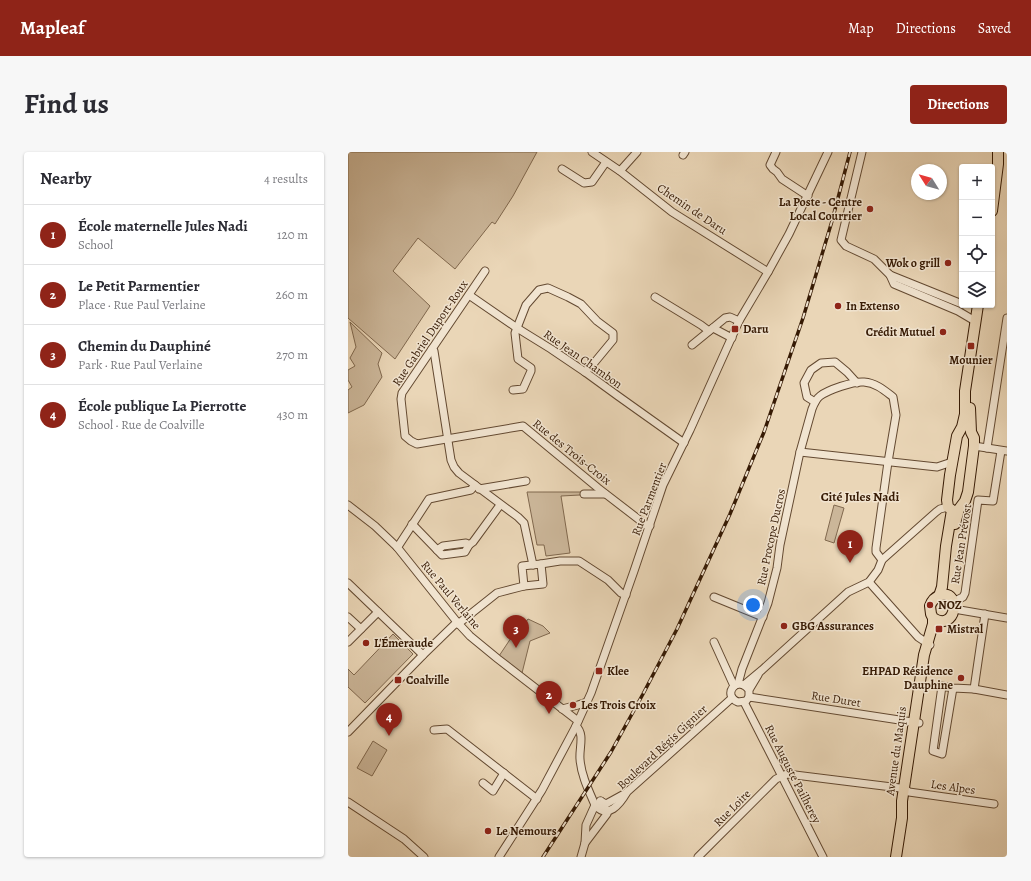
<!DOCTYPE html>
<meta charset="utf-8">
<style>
:root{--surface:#fff;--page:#f7f7f7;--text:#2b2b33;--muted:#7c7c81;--line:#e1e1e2;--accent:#8f2418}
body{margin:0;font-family:Alegreya,serif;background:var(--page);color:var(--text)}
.controls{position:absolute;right:12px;top:12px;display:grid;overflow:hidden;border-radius:4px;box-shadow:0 1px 3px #0004}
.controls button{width:36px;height:36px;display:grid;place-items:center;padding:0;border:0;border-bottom:1px solid var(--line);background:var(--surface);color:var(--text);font:20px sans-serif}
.compass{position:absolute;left:563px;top:12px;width:36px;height:36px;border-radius:50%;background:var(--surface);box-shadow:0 1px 3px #0004;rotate:307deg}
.you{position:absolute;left:405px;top:453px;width:14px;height:14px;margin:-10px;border:3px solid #fff;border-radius:50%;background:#1a73e8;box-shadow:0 0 0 6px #1a73e833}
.badge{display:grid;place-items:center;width:26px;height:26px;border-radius:50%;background:var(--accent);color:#fff;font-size:13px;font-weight:700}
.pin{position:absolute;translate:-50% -33px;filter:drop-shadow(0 1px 2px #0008)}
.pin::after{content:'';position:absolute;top:21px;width:14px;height:12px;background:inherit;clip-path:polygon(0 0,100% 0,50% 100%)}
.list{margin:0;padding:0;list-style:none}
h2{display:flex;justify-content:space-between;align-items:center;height:52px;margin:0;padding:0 16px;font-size:17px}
h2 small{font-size:13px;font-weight:400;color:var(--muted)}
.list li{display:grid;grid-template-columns:26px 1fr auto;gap:12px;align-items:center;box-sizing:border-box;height:60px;padding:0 16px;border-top:1px solid var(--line)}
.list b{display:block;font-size:15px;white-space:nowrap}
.list p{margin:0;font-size:13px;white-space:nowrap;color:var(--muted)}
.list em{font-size:13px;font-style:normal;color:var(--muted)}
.icon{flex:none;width:22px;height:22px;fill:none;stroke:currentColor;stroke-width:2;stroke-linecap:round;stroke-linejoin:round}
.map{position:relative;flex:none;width:659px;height:705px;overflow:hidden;border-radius:4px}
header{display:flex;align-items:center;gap:24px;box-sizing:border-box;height:56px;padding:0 20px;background:var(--accent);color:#fff}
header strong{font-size:19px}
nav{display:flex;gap:22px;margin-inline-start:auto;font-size:14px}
.intro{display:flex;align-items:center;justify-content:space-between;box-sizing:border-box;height:96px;padding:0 24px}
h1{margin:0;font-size:28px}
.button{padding:10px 18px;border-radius:4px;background:var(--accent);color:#fff;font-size:14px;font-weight:700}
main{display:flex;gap:24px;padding:0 24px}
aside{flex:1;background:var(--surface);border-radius:4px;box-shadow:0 1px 3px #0004}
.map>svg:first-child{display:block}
.green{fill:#cbb699;stroke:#80684e}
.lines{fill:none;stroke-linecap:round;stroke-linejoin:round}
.street-casing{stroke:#634931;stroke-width:9}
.primary-casing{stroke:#361a04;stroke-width:12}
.street{stroke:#f1e4d0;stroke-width:7}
.primary{stroke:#ead6b7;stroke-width:10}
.rail-casing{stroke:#361a04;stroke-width:3.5}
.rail{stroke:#f1e4d0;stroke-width:2;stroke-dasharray:6;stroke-linecap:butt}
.poi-dot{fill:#8f2418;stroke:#f1e4d0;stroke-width:1.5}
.labels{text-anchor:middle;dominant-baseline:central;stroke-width:3;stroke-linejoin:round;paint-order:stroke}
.poi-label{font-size:12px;font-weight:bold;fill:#361a04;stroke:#f1e4d0;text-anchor:start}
.street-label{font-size:12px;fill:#361a04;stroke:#f1e4d0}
.neighbourhood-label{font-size:13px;font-weight:bold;fill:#361a04;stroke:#f1e4d0}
</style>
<header>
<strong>Mapleaf</strong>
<nav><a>Map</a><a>Directions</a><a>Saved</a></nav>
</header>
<div class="intro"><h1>Find us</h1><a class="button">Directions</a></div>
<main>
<aside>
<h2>Nearby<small>4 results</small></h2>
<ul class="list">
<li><span class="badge">1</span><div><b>École maternelle Jules Nadi</b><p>School</p></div><em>120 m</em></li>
<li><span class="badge">2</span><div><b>Le Petit Parmentier</b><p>Place · Rue Paul Verlaine</p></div><em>260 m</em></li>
<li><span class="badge">3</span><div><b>Chemin du Dauphiné</b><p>Park · Rue Paul Verlaine</p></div><em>270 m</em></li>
<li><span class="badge">4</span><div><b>École publique La Pierrotte</b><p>School · Rue de Coalville</p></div><em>430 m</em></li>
</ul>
</aside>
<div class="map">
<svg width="659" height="705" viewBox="0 0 659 705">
<rect width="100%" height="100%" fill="#ead6b7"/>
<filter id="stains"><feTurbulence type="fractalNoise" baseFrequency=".005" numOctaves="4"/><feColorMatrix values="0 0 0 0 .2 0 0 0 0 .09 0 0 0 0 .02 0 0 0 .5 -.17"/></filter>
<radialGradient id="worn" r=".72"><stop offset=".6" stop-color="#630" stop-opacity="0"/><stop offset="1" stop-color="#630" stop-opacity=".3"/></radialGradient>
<g class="green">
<path d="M0 0H189L165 44 147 72 144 70 107 117 70 86 45 119 82 154 47 207 0 166Z"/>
<path d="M2 170 34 201 30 212 34 225 16 253 0 261V238L4 235 0 228V218L7 214 2 206 8 195Z"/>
<path d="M179 340H234L232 343 213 344 222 401 198 404 196 393H189Z"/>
<path d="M486 353 496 356 486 391 477 388Z"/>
<path d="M180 467 195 474 202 481 182 489 174 521 151 504 169 477H173Z"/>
<path d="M45 482 65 502 17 551 0 535V517L6 523Z"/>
<path d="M25 589 39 598 24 624 9 616Z"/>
</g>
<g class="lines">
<defs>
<g id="street">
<path d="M244 0 272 19 324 60 420 120"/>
<path d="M428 0 422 13 425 17 429 20 434 27 460 44"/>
<path d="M514 0 493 88 498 94 526 107 542 123 614 152"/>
<path d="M335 3 337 0"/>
<path d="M214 17 236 31 244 30 258 10"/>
<path d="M272 19 289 0"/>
<path d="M137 119 54 241 53 247 57 284 63 289 69 292 175 274 250 336 298 373 302 374"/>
<path d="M542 123 546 132 610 159 627 169"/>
<path d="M121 143 169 176 203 197 237 220 270 244 336 291"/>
<path d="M307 145 353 173 361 179"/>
<path d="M365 176 384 186"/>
<path d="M344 193 377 166 382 165 391 169"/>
<path d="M84 197 86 199 103 308 106 315 111 321 170 365 176 371 185 413"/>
<path d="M165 238 175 237 183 219V216L170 207 167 181 178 153 191 138 200 136 220 145 233 152 249 169 265 181V188L246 211 237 220"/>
<path d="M467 250 459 245 456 231 463 218 473 211 487 210 499 220 509 231"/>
<path d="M626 294 659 299"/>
<path d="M639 296 659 166"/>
<path d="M452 300 589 315 604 310"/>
<path d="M131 337 178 329"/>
<path d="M236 342H257"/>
<path d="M0 353 27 374 49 395 109 470 122 484 150 507 230 569"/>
<path d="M64 372 94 403 117 400 121 393 125 390 152 353"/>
<path d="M49 395 51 393 81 347 123 338 127 333"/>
<path d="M89 398 95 394 118 391 121 393"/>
<path d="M193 412 212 409H231L260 428 273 441 278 443"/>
<path d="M193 412 195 432 176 434 174 414Z"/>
<path d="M521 430 570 485 582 493"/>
<path d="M0 431 75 503"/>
<path d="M366 445 415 465"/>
<path d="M605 450 615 445 617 441 630 348 645 349 653 299"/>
<path d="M606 457 659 466"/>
<path d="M0 465 13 477"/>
<path d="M110 472 149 441 176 434"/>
<path d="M0 490 30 460"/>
<path d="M366 490 386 534"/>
<path d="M390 532 394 517 420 451 429 416 432 393 452 300 464 257C466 252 468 247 472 244 480 238 505 229 516 230 528 231 536 238 545 245L548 263 540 310 528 396V400L534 408"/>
<path d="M396 533 414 518 500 440 521 430 530 418 534 408 588 360 592 357 600 355"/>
<path d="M605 536 594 602 585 599 594 534 605 536 626 537 659 543"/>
<path d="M626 537 637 462"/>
<path d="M401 538C390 522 373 543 390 550L398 549 401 545V538L410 523"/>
<path d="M401 545 571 571"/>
<path d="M396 550 475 705"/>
<path d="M214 557 230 553 239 550"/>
<path d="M228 574C237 582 231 596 232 607 233 623 241 639 247 653L238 673 237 691 233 705"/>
<path d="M86 578 99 577 189 647"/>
<path d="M0 580 75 503 109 470"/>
<path d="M135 631 145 639 156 621"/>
<path d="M252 649 258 652 278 641"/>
<path d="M0 650 56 687 76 705"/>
<path d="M247 653C260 668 272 652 279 640L384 546"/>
<path d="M237 691 259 662V659L253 649"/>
<path d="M151 705 194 638 228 574 243 541 286 419 315 333 342 278 391 169 420 120 441 82 480 0"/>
<path d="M350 705 428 627 439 622 552 636H556L561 640 646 652"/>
</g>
<g id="primary">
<path d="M644 59 650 12V0"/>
<path d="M607 372 611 357 617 349 620 340 626 294V286L623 280 622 256"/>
<path d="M591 444 594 435 598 394 604 358 600 355 599 348 602 323 609 284 614 275 617 262V239L630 153"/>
<path d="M548 705 554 666V649L576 503 585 472V466L583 462 582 454C584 448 587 445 593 443 614 438 608 481 585 466"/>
</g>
</defs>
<use href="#street" class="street-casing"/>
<use href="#primary" class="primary-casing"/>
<use href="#street" class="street"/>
<use href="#primary" class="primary"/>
<defs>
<path id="rail" d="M195 705 263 600 295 542 329 477 382 362 416 280 455 166 484 69 502 0"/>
</defs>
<use href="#rail" class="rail-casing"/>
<use href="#rail" class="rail"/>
</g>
<g class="poi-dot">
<circle cx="522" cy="57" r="4"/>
<circle cx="600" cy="111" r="4"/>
<circle cx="490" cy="154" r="4"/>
<rect x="383" y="173" width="8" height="8" rx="2"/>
<circle cx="595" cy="180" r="4"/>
<rect x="619" y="190" width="8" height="8" rx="2"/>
<circle cx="582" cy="453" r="4"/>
<circle cx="436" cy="474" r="4"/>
<rect x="587" y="473" width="8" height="8" rx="2"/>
<circle cx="18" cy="491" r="4"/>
<rect x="247" y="515" width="8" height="8" rx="2"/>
<circle cx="613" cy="526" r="4"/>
<rect x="46" y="524" width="8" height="8" rx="2"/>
<circle cx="225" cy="553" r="4"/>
<circle cx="140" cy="679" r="4"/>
</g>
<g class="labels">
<g class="poi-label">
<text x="514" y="50" text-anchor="end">La Poste - Centre<tspan x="514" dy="14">Local Courrier</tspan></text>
<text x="592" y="111" text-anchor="end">Wok o grill</text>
<text x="498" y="154">In Extenso</text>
<text x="395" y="177">Daru</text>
<text x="587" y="180" text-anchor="end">Crédit Mutuel</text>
<text x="623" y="208" text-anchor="middle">Mounier</text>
<text x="590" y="453">NOZ</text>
<text x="444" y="474">GBG Assurances</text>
<text x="599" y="477">Mistral</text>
<text x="26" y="491">L'Émeraude</text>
<text x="259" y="519">Klee</text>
<text x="605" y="519" text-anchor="end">EHPAD Résidence<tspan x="605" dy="14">Dauphine</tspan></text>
<text x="58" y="528">Coalville</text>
<text x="233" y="553">Les Trois Croix</text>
<text x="148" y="679">Le Nemours</text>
</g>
<g class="street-label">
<text transform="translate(344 57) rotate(34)">Chemin de Daru</text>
<text transform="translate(82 181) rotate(-56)">Rue Gabriel Duport-Roux</text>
<text transform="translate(235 207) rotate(35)">Rue Jean Chambon</text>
<text transform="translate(224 300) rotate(39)">Rue des Trois-Croix</text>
<text transform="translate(301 347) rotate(-69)">Rue Parmentier</text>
<text transform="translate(423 385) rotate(-78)">Rue Procope Ducros</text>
<text transform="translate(613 392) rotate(-81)">Rue Jean Prévost</text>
<text transform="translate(103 443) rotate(50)">Rue Paul Verlaine</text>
<text transform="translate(488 547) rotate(9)">Rue Duret</text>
<text transform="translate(314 595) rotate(-43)">Boulevard Régis Gignier</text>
<text transform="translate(548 599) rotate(-82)">Avenue du Maquis</text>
<text transform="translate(445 622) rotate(63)">Rue Auguste Pailherey</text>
<text transform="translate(605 635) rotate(8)">Les Alpes</text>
<text transform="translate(384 656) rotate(-45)">Rue Loire</text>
</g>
<g class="neighbourhood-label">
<text x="512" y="344">Cité Jules Nadi</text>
</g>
</g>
<rect width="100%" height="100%" filter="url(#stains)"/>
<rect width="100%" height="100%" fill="url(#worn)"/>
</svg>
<div class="controls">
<button>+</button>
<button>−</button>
<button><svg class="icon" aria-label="locate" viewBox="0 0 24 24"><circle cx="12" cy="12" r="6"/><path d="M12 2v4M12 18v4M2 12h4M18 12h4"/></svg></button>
<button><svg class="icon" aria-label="layers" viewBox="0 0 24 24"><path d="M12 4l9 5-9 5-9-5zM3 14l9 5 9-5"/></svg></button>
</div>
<svg class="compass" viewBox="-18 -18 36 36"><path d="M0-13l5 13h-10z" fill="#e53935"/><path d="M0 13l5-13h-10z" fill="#7c7c81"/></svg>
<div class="you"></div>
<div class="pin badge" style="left:502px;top:411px">1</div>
<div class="pin badge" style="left:201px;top:562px">2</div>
<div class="pin badge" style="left:168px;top:496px">3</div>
<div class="pin badge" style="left:41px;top:584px">4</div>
</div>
</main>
